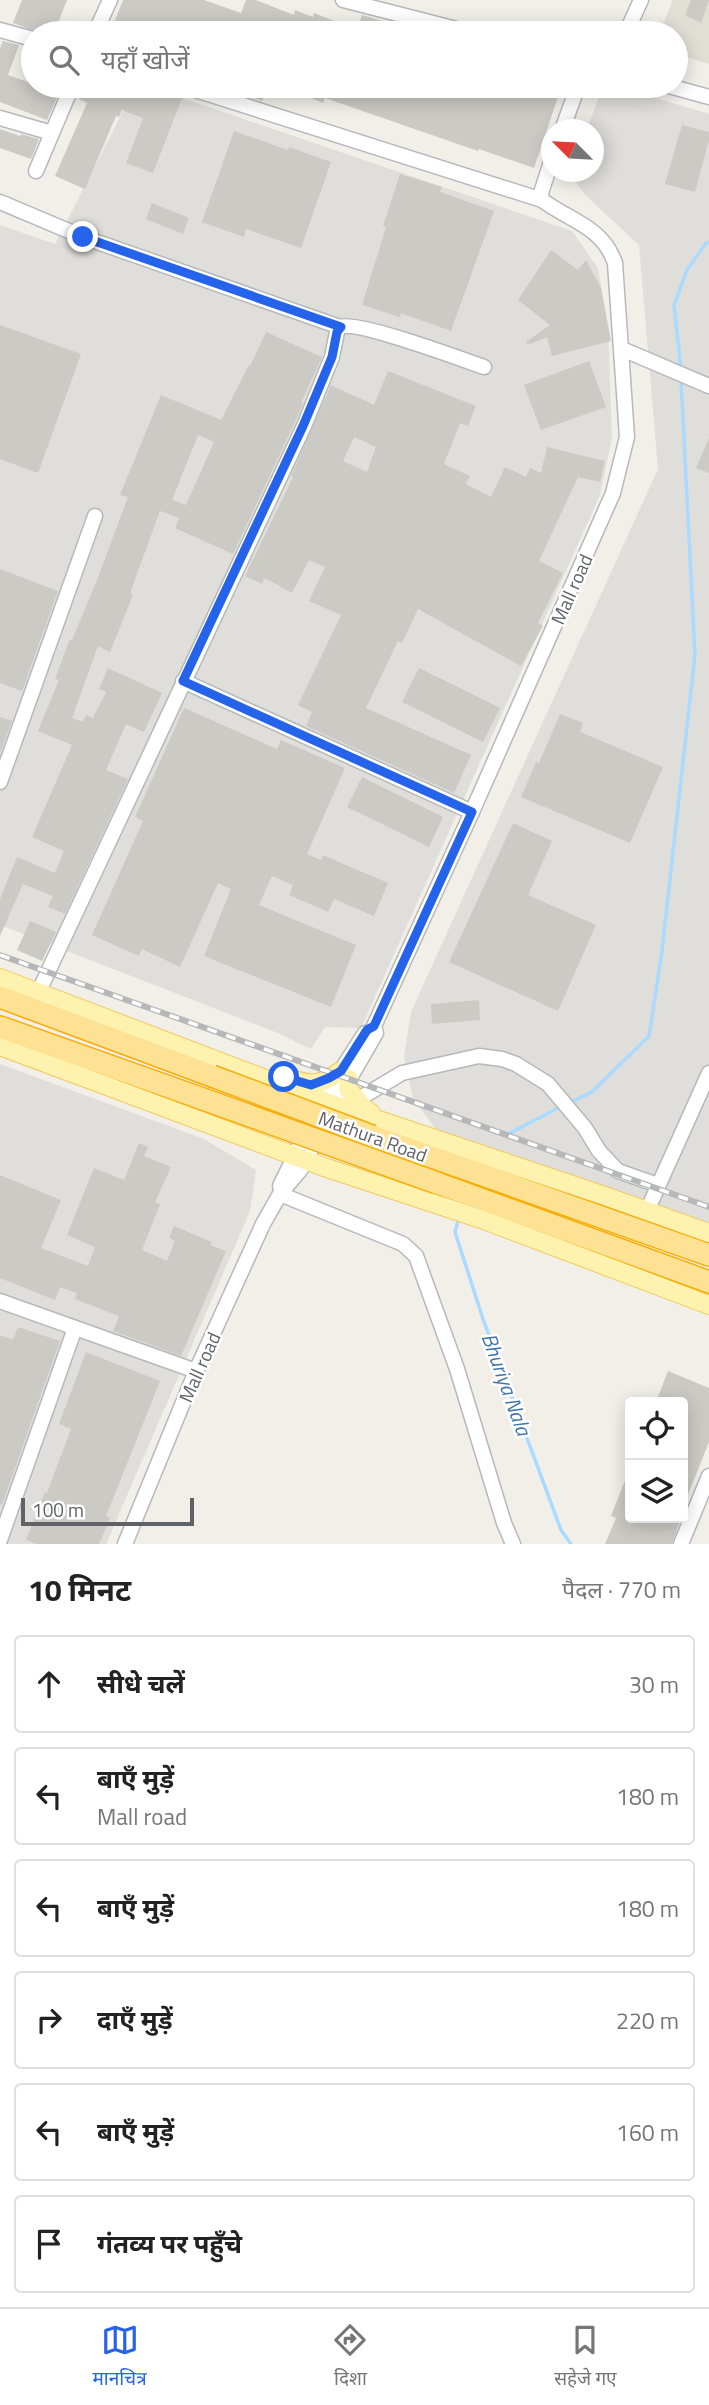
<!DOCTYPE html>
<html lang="hi">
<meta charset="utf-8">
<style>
:root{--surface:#fff;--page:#f2f2f2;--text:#222;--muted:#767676;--line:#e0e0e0;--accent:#2563eb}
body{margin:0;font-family:"Titillium Web","Noto Sans Devanagari",sans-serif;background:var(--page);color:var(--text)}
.controls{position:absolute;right:21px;bottom:21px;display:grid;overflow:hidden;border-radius:7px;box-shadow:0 4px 18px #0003}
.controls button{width:63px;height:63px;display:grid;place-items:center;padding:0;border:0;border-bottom:2px solid var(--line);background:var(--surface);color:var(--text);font:35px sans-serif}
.compass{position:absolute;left:541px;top:119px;width:63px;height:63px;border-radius:50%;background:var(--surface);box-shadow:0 4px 18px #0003;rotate:294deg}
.scale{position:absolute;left:21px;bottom:18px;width:173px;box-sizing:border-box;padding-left:7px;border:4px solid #5f6368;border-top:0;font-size:19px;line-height:24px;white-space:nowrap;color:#5f6368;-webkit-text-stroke:5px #fff;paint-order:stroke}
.stop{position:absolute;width:21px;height:21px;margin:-16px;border:5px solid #2563eb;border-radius:50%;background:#fff}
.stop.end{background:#2563eb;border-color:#fff;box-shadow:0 2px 7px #0008}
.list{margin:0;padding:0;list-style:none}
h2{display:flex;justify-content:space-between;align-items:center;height:91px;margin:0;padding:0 28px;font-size:30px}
h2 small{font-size:23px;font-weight:400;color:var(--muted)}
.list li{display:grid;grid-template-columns:46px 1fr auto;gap:21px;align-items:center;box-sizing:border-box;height:98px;margin:0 14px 14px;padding:0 14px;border:2px solid var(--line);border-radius:7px}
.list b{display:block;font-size:26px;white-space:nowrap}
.list p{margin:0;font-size:23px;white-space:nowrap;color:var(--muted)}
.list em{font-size:23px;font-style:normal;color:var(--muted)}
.icon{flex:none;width:38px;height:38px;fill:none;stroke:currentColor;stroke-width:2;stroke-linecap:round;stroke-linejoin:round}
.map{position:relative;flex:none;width:709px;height:1544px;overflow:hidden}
.search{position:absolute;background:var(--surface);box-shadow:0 4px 18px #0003;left:21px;right:21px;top:21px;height:77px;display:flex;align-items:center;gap:18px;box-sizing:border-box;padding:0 24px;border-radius:38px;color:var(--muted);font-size:26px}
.sheet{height:763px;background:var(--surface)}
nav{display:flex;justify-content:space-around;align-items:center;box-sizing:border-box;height:98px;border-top:2px solid var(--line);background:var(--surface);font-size:19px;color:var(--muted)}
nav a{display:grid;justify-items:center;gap:4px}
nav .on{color:var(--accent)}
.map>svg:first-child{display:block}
.industrial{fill:#e0deda}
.education{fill:#e1ded6}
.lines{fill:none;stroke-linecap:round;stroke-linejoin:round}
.stream{stroke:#aadaff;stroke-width:3.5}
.building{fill:#cccac5;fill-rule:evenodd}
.minor-casing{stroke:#b5b8bc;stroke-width:17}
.major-casing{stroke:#f2c960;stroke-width:20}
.highway-casing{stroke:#f9ab00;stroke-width:24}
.minor{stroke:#fff;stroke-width:14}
.major{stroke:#fff2af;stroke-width:18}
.highway{stroke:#fde293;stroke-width:21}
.rail-casing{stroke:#b6b7b8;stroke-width:6}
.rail{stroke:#fff;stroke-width:3.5;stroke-dasharray:10;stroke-linecap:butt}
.highway-bridge-casing{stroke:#f9ab00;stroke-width:24;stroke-linecap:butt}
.highway-bridge{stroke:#fde293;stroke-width:21}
.route{stroke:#2563eb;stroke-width:9}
.labels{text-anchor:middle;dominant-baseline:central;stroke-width:5;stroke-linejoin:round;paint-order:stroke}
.street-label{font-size:19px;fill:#5f6368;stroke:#fff}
.water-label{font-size:21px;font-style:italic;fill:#4174aa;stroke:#fff}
</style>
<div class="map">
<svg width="709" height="1544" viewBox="0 0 709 1544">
<rect width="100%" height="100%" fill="#f1efe8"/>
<g class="industrial">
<path d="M136 86H147L572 231 598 268 608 329 612 438 600 495 361 1028 325 1027 311 1049 278 1033 0 925V225L55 244Z"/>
<path d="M603 86H616L709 114V1236L444 1140 413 1099 404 1057 411 1012 658 469 639 245 584 194 570 174 571 172H594V130L587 129Z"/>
<path d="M0 1064 204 1139 256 1170 250 1211 106 1544H0Z"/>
</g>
<path class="education" d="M673 0H709V64L676 54V33H659Z"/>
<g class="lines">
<g class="stream">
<path d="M681 369 674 305 687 270 706 243 709 242"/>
<path d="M567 1104 592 1092 649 1036 662 951 695 655 681 380"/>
<path d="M510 1133 560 1107"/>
<path d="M458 1221 455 1232 483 1319 561 1530 571 1544"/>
</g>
</g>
<g class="building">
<path d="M22 0H67L54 33H41L13 23Z"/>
<path d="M123 0H204L241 13 246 0H256L294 15 295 10 313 17 314 13 357 30 362 15 419 32 110 33Z"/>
<path d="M691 0H709L701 23 685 15Z"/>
<path d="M3 41 19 45 8 75 59 93 47 120 0 102V48Z"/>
<path d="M85 86H149L182 98 153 173 126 163 143 118 122 110 119 117 116 116 85 189 55 176 87 103 79 99Z"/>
<path d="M226 86H268L262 101Z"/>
<path d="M282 86H553L561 88 534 168 479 149 478 151 325 98 323 103Z"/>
<path d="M682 125 709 132V140L695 192 665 184Z"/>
<path d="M0 129 20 136 21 134 39 139 31 159 0 148Z"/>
<path d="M234 131 288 150 289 147 331 162 301 248 246 229 244 237 202 222Z"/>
<path d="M400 174 442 187 440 192 494 211 451 331 401 313 400 317 362 305 386 227 383 226Z"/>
<path d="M152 203 189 218 183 234 146 219Z"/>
<path d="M551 250 578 270 586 260 601 288 611 341 552 356 547 337 528 345 526 342 550 325 518 300Z"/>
<path d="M0 325 81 354 38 473 0 459Z"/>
<path d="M266 332 322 357 301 403H303L295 422 233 554 175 528 179 518 160 511 130 593 133 595 110 652 98 646 72 718 83 722 86 715 93 718 106 692 99 689 108 668 162 693 144 732 126 724 106 770 128 779 65 914 48 907 53 896 23 884 0 936V899L17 857 55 873 64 851 32 837 72 745 38 731 59 680 55 679 70 639 72 640 97 580 128 497 120 495 161 395 221 420 249 365 250 366ZM198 435 214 442 186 505 172 500Z"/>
<path d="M589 361 606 407 541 430 524 385Z"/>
<path d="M388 371 476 406 468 426 460 423 444 464 470 476 466 484 491 497 505 467 526 477 530 468 541 473 547 447 605 461 600 482 578 477 539 561 563 573 538 623 543 626 521 666 418 609 402 643 398 641 366 708 471 755 454 793 306 726 312 712 298 705 341 615 309 601 325 567 309 560 292 593 265 578 262 584 245 576 293 477 291 476 331 385 374 405ZM354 437 376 447 367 472 343 461Z"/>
<path d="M709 438V473L696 468Z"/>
<path d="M0 569 58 591 22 691 0 683Z"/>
<path d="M419 668 500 708 483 742 402 702Z"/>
<path d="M184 708 277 749 281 740 345 768 307 854 321 860 323 855 388 883 374 916 334 899 328 912 289 895 293 885 272 876 259 905 356 945 331 1007 204 956 231 889 218 883 180 967 142 949 139 956 92 935 143 821 135 817Z"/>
<path d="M560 714 583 723 580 732 663 767 630 843 521 797 536 762 539 763Z"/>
<path d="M0 717 12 721 0 753Z"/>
<path d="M362 777 443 817 429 847 347 807Z"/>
<path d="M513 823 552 841 528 895 596 925 558 1011 449 962Z"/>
<path d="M30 921 56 932 42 961 17 950Z"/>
<path d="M479 1000 480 1020 432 1024 431 1004Z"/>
<path d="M139 1143 148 1147 144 1156 171 1167 155 1202 160 1204 142 1250 167 1261 175 1241 169 1238 174 1226 212 1242 210 1245 226 1251 181 1356 113 1331 119 1316 75 1299 77 1293 60 1287 55 1300 0 1278V1175L61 1200 41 1248 88 1266 95 1247 67 1235 94 1168 124 1180Z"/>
<path d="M18 1327 60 1341 2 1505 0 1504V1335L13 1340Z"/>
<path d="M86 1352 160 1381 106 1516 110 1518 99 1544H37L26 1540 45 1492 47 1493 71 1429 59 1424Z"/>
<path d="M668 1371 709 1388V1442L683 1507V1402H656Z"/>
<path d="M630 1468V1518H681L672 1544H605L616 1518 611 1516Z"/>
</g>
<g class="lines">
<defs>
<g id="minor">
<path d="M343 0 472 33"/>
<path d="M0 30 33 39"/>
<path d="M95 33 110 0"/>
<path d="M626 33 641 0"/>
<path d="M183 86 542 200"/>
<path d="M669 86 709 97"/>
<path d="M0 118 52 133"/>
<path d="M562 130 578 86"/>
<path d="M36 171 72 86"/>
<path d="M0 202 83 237 340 327C356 320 461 359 484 367"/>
<path d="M622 349 709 386"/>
<path d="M183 681 472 812"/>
<path d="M0 782 95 516"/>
<path d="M38 993 304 426 332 357 337 332 340 327"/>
<path d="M357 1100 402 1073 479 1056 502 1059 516 1064 548 1084 585 1128 599 1151 618 1171 658 1185"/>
<path d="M331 1111 376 1033 374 1026 472 812 613 493 627 437 615 263C602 226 570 221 542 200L541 193 552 159"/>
<path d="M280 1186 322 1100 365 1033"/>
<path d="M280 1194 403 1244 416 1256 457 1369 504 1523 513 1544"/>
<path d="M647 1211 709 1073"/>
<path d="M0 1301 196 1371"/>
<path d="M0 1540 75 1328"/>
<path d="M125 1544 196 1371 263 1224 280 1194 301 1169 320 1133"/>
<path d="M681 1544 709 1476"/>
</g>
<g id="major">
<path d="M0 978 334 1105 605 1196 709 1233"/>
<path d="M0 1046 324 1167 484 1220 709 1305"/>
<path d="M292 1079C315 1087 321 1084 341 1071"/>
<path d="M349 1079 348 1089 365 1109 371 1113"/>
</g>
<g id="highway">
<path d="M0 997 212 1076"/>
<path d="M0 1027 203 1099"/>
<path d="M372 1136 709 1255"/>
<path d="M437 1183 709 1282"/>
</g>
</defs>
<use href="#minor" class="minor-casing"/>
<use href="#major" class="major-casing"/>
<use href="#highway" class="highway-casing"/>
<use href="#minor" class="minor"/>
<use href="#major" class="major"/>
<use href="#highway" class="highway"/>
<defs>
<path id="rail" d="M0 955 709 1207"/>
</defs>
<use href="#rail" class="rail-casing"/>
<use href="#rail" class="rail"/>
<defs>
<g id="highway-bridge">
<path d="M212 1076 372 1136"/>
<path d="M203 1099 437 1183"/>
</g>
</defs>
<use href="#highway-bridge" class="highway-bridge-casing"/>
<use href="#highway-bridge" class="highway-bridge"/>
</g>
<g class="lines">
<path class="route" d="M83 237 341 327 337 332 332 357 303 426 183 681 472 812 374 1026 367 1030 341 1071 329 1078 311 1085 284 1077"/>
</g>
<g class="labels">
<g class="street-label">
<text transform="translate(571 589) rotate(-66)">Mall road</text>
<text transform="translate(373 1136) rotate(20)">Mathura Road</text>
<text transform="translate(199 1367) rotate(-66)">Mall road</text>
</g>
<g class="water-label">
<text transform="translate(507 1384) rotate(70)">Bhuriya Nala</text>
</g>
</g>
</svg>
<div class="controls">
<button><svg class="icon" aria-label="locate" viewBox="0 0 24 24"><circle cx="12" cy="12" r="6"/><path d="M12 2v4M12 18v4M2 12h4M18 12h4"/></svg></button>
<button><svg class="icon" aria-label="layers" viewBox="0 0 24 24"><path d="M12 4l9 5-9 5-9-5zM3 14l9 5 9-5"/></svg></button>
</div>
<svg class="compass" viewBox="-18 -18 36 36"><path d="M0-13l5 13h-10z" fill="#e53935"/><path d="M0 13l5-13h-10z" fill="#767676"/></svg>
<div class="scale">100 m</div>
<div class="stop" style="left:284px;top:1077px"></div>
<div class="stop end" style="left:83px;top:237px"></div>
<div class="search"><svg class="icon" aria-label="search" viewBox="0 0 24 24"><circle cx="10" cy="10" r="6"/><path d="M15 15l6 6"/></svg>यहाँ खोजें</div>
</div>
<section class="sheet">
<h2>10 मिनट<small>पैदल · 770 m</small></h2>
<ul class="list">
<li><svg class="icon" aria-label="ahead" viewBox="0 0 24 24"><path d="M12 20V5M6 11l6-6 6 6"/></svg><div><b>सीधे चलें</b></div><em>30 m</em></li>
<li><svg class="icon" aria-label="left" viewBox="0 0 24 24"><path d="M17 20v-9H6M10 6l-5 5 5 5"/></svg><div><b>बाएँ मुड़ें</b><p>Mall road</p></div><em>180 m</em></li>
<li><svg class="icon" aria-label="left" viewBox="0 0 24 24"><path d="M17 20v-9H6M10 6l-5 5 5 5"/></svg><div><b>बाएँ मुड़ें</b></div><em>180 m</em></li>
<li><svg class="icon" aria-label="right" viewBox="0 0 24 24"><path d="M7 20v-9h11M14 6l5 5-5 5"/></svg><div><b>दाएँ मुड़ें</b></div><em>220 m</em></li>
<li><svg class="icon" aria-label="left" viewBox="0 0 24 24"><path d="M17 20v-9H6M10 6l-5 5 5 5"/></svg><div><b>बाएँ मुड़ें</b></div><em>160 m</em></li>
<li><svg class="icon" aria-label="arrive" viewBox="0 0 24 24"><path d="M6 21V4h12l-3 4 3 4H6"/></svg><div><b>गंतव्य पर पहुँचे</b></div></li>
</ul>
</section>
<nav>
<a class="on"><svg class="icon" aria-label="map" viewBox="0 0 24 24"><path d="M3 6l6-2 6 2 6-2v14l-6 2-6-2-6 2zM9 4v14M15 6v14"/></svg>मानचित्र</a>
<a><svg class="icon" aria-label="directions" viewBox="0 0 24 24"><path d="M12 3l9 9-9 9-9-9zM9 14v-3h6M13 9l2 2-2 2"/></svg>दिशा</a>
<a><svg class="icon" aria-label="saved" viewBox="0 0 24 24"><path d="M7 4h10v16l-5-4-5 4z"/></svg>सहेजे गए</a>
</nav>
